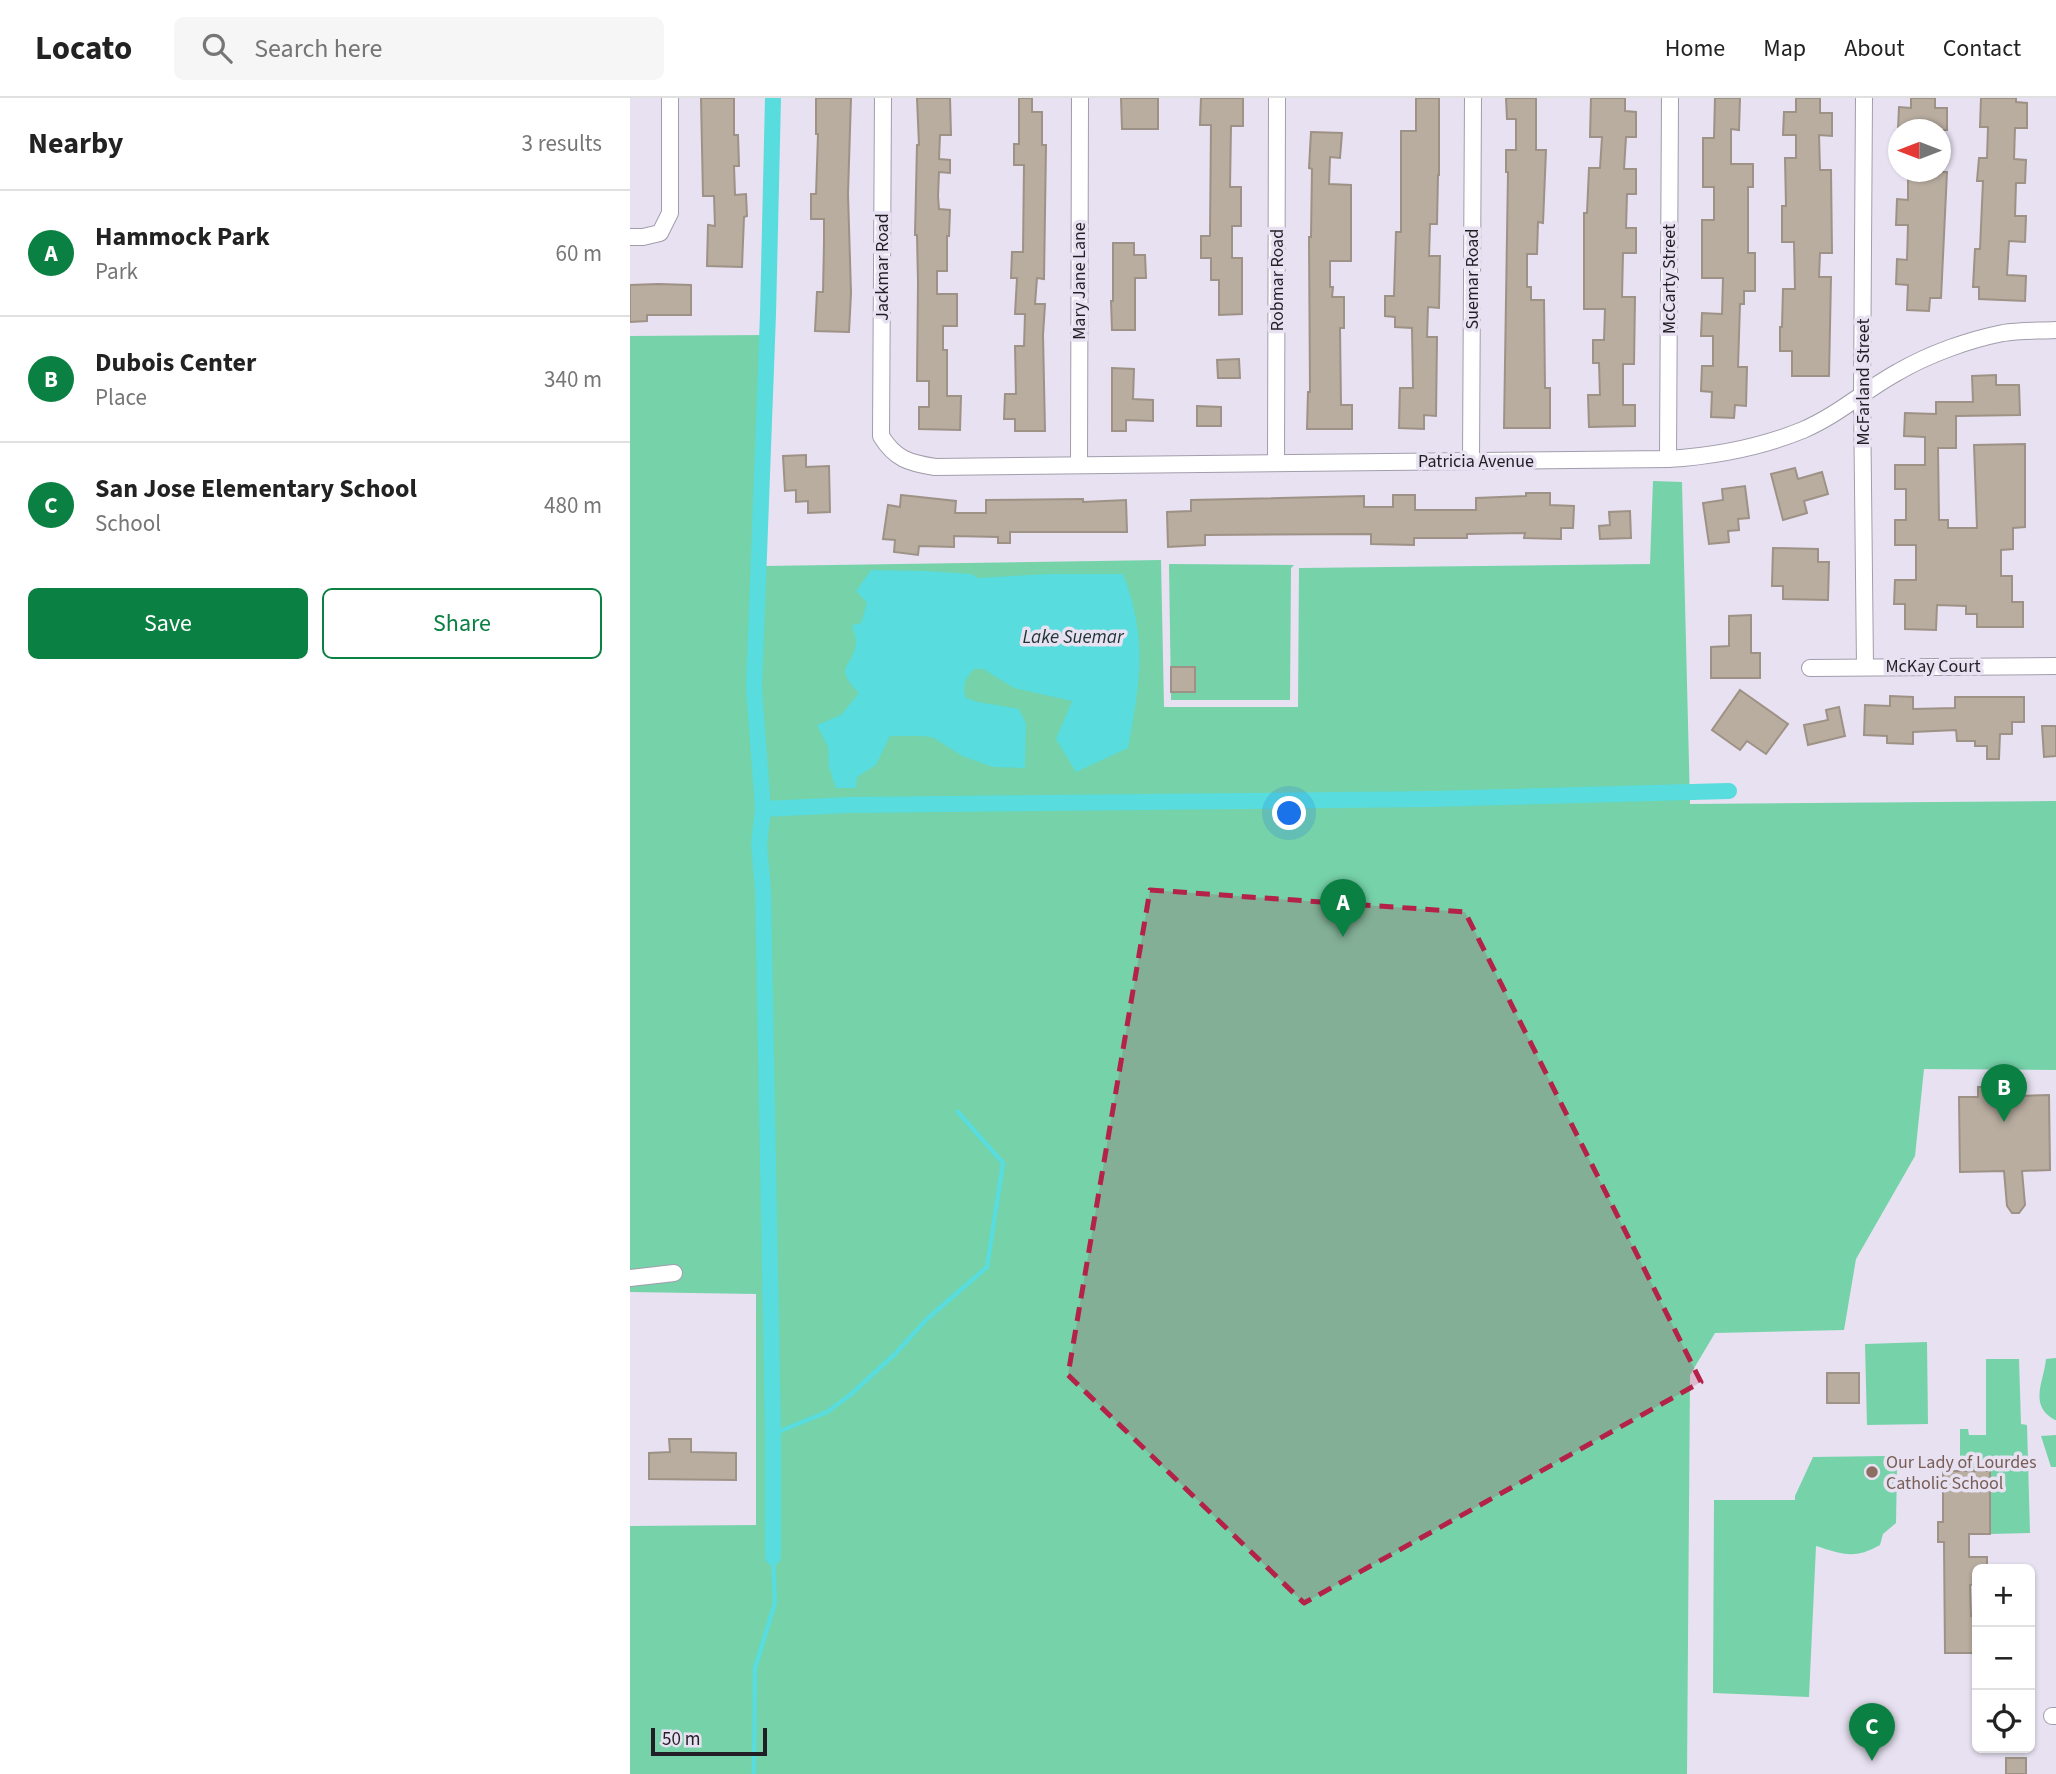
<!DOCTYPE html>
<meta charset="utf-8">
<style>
:root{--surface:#fff;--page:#f6f6f6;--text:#222;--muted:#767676;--line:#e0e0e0;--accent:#0b8043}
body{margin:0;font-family:"Source Sans 3",sans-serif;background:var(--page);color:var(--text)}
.controls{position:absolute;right:21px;bottom:21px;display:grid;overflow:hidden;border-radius:10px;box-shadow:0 2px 5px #0004}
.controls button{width:63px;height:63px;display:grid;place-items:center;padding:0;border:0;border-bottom:2px solid var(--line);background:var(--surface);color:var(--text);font:35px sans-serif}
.compass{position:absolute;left:1258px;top:21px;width:63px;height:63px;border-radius:50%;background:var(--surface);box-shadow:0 2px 5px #0004;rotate:270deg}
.scale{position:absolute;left:21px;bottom:18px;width:116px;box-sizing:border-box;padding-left:7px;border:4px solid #211f25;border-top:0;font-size:19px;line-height:24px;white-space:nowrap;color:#211f25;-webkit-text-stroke:5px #e7e1f1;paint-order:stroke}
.you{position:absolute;left:660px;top:716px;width:24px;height:24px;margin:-18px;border:5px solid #fff;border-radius:50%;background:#1a73e8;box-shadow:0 0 0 10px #1a73e833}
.badge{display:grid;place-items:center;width:46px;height:46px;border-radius:50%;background:var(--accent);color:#fff;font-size:23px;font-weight:700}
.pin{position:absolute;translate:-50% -58px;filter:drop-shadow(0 2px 4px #0008)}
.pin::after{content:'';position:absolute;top:37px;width:24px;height:21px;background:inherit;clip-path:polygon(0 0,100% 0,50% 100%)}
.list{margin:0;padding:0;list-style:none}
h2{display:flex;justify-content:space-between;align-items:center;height:91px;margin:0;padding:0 28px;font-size:30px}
h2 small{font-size:23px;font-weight:400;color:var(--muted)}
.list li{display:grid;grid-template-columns:46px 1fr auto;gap:21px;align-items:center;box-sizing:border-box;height:126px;padding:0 28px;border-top:2px solid var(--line)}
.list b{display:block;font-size:26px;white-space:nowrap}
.list p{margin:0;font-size:23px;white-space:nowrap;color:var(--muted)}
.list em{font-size:23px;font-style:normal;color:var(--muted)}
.actions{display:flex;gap:14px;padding:21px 28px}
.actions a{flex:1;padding:16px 0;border:2px solid var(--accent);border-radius:10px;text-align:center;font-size:24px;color:var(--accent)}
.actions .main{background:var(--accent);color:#fff}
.icon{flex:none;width:38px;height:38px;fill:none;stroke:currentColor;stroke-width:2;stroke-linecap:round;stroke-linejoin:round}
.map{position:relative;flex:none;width:1426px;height:1676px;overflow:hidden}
header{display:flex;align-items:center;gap:42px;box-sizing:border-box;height:98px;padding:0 35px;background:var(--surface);border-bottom:2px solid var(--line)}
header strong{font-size:33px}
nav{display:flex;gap:38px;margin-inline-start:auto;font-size:24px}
.search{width:490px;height:63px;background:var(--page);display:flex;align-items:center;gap:18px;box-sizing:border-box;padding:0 24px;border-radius:10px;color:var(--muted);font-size:26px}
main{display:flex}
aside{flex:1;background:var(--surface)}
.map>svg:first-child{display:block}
.green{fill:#76d2a9}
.water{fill:#58dcdd}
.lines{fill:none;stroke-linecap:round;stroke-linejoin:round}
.stream{stroke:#58dcdd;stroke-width:4.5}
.canal{stroke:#58dcdd;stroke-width:16}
.building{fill:#b9ada0;stroke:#9e9286;stroke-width:2}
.street-casing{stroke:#a29dac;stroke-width:18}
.street{stroke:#fff;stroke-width:16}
.marked{fill:#b42248;fill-opacity:0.2;stroke:#b42248;stroke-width:5;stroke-dasharray:14 9;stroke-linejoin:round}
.education-dot{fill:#8d6e63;stroke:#e7e1f1;stroke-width:2.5}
.labels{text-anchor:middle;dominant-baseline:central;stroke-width:7;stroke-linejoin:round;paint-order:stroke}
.street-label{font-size:18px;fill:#211f25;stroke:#e7e1f1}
.education-label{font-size:18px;fill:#785e54;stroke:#e7e1f1;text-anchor:start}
.water-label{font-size:19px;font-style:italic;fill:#1c3333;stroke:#e7e1f1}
</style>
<header>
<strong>Locato</strong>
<div class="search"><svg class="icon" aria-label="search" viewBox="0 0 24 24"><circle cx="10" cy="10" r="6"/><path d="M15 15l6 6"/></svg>Search here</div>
<nav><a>Home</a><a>Map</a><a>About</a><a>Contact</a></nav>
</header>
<main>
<aside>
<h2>Nearby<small>3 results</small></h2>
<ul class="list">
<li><span class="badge">A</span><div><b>Hammock Park</b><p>Park</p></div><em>60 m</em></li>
<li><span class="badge">B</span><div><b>Dubois Center</b><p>Place</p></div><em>340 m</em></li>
<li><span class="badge">C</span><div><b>San Jose Elementary School</b><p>School</p></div><em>480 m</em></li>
</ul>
<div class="actions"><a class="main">Save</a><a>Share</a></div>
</aside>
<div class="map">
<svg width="1426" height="1676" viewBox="0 0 1426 1676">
<rect width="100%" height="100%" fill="#e7e1f1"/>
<g class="green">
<path d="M140 237 134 468 531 462 534 609H668L669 470 1020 466 1023 383 1052 384 1060 706 1426 703V972L1294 971 1285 1058 1226 1161 1214 1232 1085 1235 1060 1277 1057 1676H0V1428L126 1427V1196L0 1194V238Z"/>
<path d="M539 466 664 467 661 470 660 602H541Z"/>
<path d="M1297 1244 1298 1326 1237 1327 1235 1246Z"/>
<path d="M1426 1260V1322H1425C1398 1307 1414 1284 1416 1261Z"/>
<path d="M1356 1261H1389L1391 1326 1397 1327 1400 1435 1360 1436V1373H1330V1331H1338L1339 1337H1356Z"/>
<path d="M1426 1337V1369H1421L1411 1338Z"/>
<path d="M1257 1358 1267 1368 1266 1425 1253 1436 1250 1447C1224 1462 1212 1456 1186 1448L1179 1599 1083 1595 1084 1402H1165V1398L1183 1359Z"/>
</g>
<path class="water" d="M241 472 296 473 342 476 347 480 418 476H493C518 541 510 584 498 650L446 674 426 641 442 603 384 590 353 571H344C335 581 332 587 336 600L348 604 389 611 396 626 395 670 363 669 332 658 304 640 294 638H260L246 667 227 679 226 690H206L199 669 198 649 187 627 211 617 229 595C201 567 224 570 226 544 226 539 223 532 222 527L231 525 237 505 226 493Z"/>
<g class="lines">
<g class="stream">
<path d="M143 1336 197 1314 220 1297 265 1256 297 1221 357 1169 373 1065 328 1014"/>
<path d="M124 1676 125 1570 145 1505 143 1459"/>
</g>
<g class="canal">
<path d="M143 0 138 216 124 590 133 711 129 746 133 792 143 1336V1459"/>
<path d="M133 711 219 707 800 701 1099 693"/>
</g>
</g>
<g class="building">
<path d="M71 0H104V37H108L109 68H104L105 97 116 96 117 118 114 119 112 169 77 168 78 127 85 128 84 98H73Z"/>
<path d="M186 0H221L218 96 221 195 219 234 185 233 187 194H193L194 146V121H181V96H186L188 36H186Z"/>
<path d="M287 0H320L321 37H310L309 61 320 62V75L309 74 308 98 309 111 320 112 319 138H317V173H307V196H327V228H313V252H317V298H331L330 332 289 331V309H299V283H287L288 184 287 137H285L287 47H289Z"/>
<path d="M389 0H402V14H412V47H416L414 181 407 180 405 206H415L413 237 415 333H385V321H374L375 296H386L385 248H394L395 216H385L387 180H381L382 154H393L394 67H384V46H389Z"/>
<path d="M491 0H528V31H492Z"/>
<path d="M571 0H613V28H601L600 89H611V128H602V160H612V216L589 217V182H581V160H571V138H580L581 27H570Z"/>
<path d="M786 0H809V77H808L807 126H800L799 158H810L809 210 798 209 797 239H807L806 318 794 317V331L769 330 770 290H783L782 230 765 229V219L755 218V198H764L766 134H771V33H786Z"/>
<path d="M876 0H906V52H916L913 125 908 124 907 156H897V189H901V202H914L915 290H920V330H874L878 74H876V52H886V21H877Z"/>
<path d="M961 0H995V13L1006 14V39H996L994 71H1006V96H997L996 130H1006V155H993L992 199H1005L1004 266H993V307H1005V328L959 329 958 297H970L969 265H963V242H974L975 211H954V115H957L959 70H970L972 39H960Z"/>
<path d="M1085 0H1110L1109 32 1101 31V66H1123V89H1118V155H1125V193H1114V206H1110L1108 269H1117L1116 308 1105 307 1104 320 1081 319 1082 294 1071 293 1072 268H1083V238H1071L1072 215 1092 216 1093 180H1072V122H1084V89H1073V40H1084Z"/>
<path d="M1166 0H1190V15H1202V38L1189 37 1190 72H1201L1202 155H1190L1189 179H1201L1199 278H1162V253H1150V229H1152L1153 191H1165L1164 144H1152V108H1156L1155 60H1166V37H1153L1154 14H1166Z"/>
<path d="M1281 0H1305V10H1317V32H1268L1269 9 1281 10Z"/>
<path d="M1351 0H1386V4L1397 5V30H1385L1384 61 1396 62 1395 85H1386L1385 118H1396L1395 144 1379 143 1377 177 1396 178 1395 203 1349 201V189H1343L1345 151H1350L1353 83H1347L1349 60H1357L1358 29H1350Z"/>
<path d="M681 34 712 35 710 60 700 59 699 86 721 87V163H700V189H703L702 199H714V230H710L711 307H722V331H677L678 294H680L679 139H681L682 71 679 70Z"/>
<path d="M1278 74H1317L1311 200H1300L1299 213 1277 212 1278 187 1266 186 1267 161 1277 162 1278 127H1266L1267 101 1278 102Z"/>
<path d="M483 145H504V157H515L516 180H505V232H482L481 203H483Z"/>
<path d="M28 186 61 187V217H17V223L0 224V187Z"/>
<path d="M609 261 610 280H588L587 262Z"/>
<path d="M482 270 504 271 503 301 523 302V323L496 322V333H482Z"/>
<path d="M1366 277V287H1389L1390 317 1326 318V350H1308L1309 422H1318V430H1347L1344 347 1395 346V429L1383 430V451L1371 452V478H1382V504H1393V529H1347V516H1336V508L1307 507 1306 532 1275 531V506H1264L1265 482H1286V447H1265V422H1276V391H1265V367H1295V339L1274 338 1275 315 1306 316V304H1343L1342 278Z"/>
<path d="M567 308 591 309V328H567Z"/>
<path d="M176 357V369L199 368 200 414 178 415V403L166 404V392L155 393 153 358Z"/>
<path d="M1165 370 1168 381 1192 374 1198 396 1174 403 1177 415 1153 422 1141 376Z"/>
<path d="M1115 388 1119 420 1108 421 1109 432 1098 433 1099 444 1079 446 1073 405 1093 402 1092 391Z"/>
<path d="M896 395H920V407L944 408 943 430H931V441L894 440 895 435 837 436V440H784V447L741 446V436L575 437V447L538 449 537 414 561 413V402L734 398V409H763V397H785V412H846V400L896 398Z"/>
<path d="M271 397 326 403 325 415H356V402L453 401V404L496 402 497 434H380V445H368V439L324 438V449L289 448 288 457 264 454 265 442 253 441 258 407 270 409Z"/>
<path d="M1000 413 1001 440 970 441 969 428 980 427 979 414Z"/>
<path d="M1143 450 1188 451V464H1199L1198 502 1153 501V488H1142Z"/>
<path d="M1121 517V555H1130V580H1081V549L1099 548V518Z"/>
<rect x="541" y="569" width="24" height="25"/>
<path d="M1110 592 1158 626 1136 656 1117 643 1110 652 1082 632Z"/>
<path d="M1260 598 1283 599V611L1325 610V599H1394V624H1382V636H1370L1369 661H1357V648H1345V643H1327L1326 632 1283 634V646L1257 645V638L1234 637 1235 607 1260 608Z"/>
<path d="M1209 609 1215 638 1178 647 1174 627 1198 622 1196 612Z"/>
<path d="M1412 628H1426V658L1414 659Z"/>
<path d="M1384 988V998L1419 997 1420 1072 1392 1073 1395 1107 1389 1115H1382L1377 1108 1374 1073 1330 1074 1329 999H1348V989Z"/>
<rect x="1197" y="1275" width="32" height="30"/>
<path d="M39 1341H61V1354L106 1355V1382L19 1381V1355L40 1354Z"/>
<path d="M1313 1373H1360V1436H1339V1459H1357V1471H1347V1486L1340 1487 1341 1518H1347V1555H1315L1314 1444H1308V1424H1313Z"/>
<rect x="1376" y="1660" width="20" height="16"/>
</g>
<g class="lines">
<defs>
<g id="street">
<path d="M253 0 251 338C265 361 279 365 305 369L1038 361C1085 358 1129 350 1173 332 1208 317 1235 292 1268 274 1299 256 1338 242 1373 235 1390 232 1409 233 1426 232"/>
<path d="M1234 0 1232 297 1235 568"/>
<path d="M0 139H13L30 135 40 115V0"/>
<path d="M1038 361 1040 0"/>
<path d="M841 363 843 0"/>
<path d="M646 365 647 0"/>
<path d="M449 366 450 0"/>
<path d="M1180 570 1426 568"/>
<path d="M0 1180 44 1175"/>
<path d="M1422 1618H1426"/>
</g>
</defs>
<use href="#street" class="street-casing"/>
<use href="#street" class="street"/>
</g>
<path class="marked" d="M520 792 835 814 1071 1284 674 1505 438 1277Z"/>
<circle class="education-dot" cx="1242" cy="1374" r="7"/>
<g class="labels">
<g class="street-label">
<text transform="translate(252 169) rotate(-90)">Jackmar Road</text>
<text transform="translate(842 181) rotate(-90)">Suemar Road</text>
<text transform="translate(1039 181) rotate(-90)">McCarty Street</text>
<text transform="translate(647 182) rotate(-90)">Robmar Road</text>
<text transform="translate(449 183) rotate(-90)">Mary Jane Lane</text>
<text transform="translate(1233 284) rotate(-90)">McFarland Street</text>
<text x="846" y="363">Patricia Avenue</text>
<text x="1303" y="568">McKay Court</text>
</g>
<g class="education-label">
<text x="1256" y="1364">Our Lady of Lourdes<tspan x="1256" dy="21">Catholic School</tspan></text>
</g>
<g class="water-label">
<text x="443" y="539">Lake Suemar</text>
</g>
</g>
</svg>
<div class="controls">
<button>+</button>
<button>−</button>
<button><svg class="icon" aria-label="locate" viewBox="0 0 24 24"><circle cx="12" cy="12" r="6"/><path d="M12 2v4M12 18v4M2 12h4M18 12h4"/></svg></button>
</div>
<svg class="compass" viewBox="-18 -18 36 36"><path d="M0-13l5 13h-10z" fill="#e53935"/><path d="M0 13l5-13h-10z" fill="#767676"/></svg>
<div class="scale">50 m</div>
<div class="you"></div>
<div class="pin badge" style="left:713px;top:839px">A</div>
<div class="pin badge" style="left:1374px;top:1024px">B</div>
<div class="pin badge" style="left:1242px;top:1663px">C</div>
</div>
</main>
